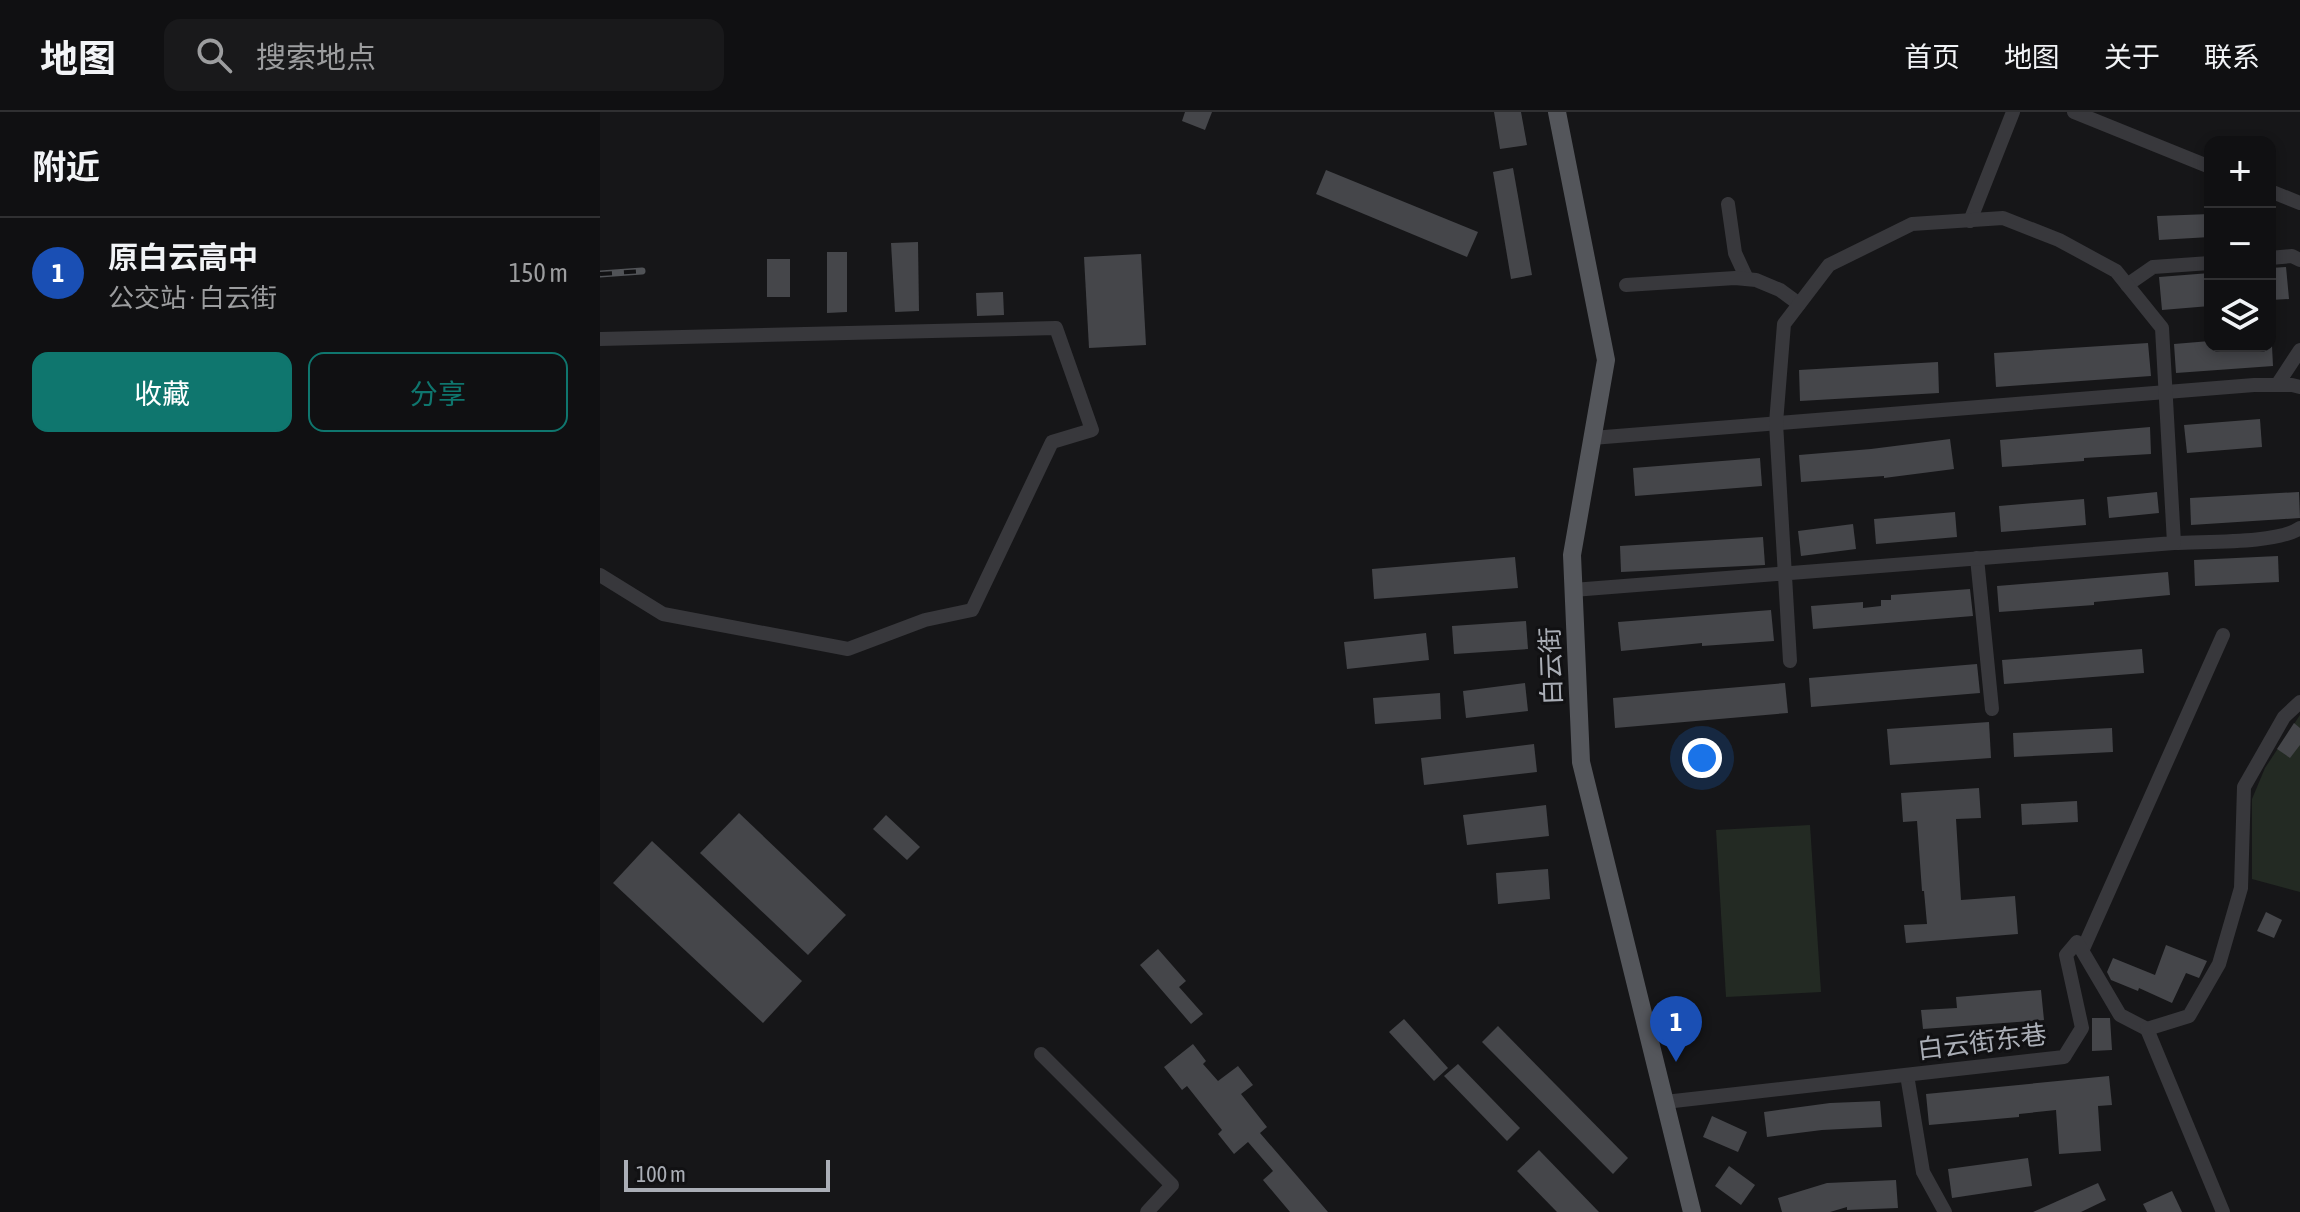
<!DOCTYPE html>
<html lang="zh">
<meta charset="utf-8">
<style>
:root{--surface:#101012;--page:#19191b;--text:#f1f3f6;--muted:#9c9d9f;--line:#303032;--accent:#0f766e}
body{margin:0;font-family:"Asap Condensed","Noto Sans SC",sans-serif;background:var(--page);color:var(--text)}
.controls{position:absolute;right:24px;top:24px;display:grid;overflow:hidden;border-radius:16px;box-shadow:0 4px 12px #0003}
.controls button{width:72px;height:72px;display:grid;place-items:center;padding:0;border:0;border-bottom:2px solid var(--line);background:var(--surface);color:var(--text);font:40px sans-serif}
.scale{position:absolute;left:24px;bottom:20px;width:206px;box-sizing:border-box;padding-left:8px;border:4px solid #aaaeb6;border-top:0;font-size:22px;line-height:28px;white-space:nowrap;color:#aaaeb6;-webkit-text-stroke:6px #111113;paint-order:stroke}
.you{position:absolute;left:1102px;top:646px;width:28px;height:28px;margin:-20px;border:6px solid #fff;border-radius:50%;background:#1a73e8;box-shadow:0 0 0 12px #1a73e833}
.badge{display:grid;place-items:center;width:52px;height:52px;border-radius:50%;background:var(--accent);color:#fff;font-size:26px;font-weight:700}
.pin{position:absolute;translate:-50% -66px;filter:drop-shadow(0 2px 4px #0008)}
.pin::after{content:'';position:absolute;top:42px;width:28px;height:24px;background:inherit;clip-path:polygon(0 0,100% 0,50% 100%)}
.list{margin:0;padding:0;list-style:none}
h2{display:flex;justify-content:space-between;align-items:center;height:104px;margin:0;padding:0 32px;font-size:34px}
h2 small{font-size:26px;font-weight:400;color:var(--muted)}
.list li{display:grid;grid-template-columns:52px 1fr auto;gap:24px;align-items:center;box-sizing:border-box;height:112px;padding:0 32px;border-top:2px solid var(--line)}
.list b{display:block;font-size:30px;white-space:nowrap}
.list p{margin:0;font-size:26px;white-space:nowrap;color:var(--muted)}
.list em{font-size:26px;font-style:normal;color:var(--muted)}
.actions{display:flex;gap:16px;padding:24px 32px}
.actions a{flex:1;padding:18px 0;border:2px solid var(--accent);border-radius:16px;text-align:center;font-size:28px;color:var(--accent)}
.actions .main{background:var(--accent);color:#fff}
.icon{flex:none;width:44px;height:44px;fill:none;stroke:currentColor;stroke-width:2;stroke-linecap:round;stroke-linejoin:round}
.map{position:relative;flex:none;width:1700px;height:1100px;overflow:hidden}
header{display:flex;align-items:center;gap:48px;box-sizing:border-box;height:112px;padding:0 40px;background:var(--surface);border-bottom:2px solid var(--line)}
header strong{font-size:38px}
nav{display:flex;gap:44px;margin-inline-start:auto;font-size:28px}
.search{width:560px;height:72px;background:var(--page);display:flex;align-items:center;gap:20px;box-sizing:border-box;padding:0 28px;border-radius:16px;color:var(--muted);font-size:30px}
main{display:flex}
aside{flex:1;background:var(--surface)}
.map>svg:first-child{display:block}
.green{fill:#232a23}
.building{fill:#45464a}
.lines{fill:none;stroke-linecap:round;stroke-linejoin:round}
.minor{stroke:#38383c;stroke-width:14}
.major{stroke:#54565b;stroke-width:18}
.rail-casing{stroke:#515357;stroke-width:7}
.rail{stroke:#111113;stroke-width:4;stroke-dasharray:12;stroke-linecap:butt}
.labels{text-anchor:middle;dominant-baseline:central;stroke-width:6;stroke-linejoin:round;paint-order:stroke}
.street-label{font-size:26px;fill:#aaaeb6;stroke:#111113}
</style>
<header>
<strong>地图</strong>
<div class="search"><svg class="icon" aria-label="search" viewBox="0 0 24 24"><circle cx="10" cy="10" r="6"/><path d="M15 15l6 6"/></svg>搜索地点</div>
<nav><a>首页</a><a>地图</a><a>关于</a><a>联系</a></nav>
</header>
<main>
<aside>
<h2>附近<small></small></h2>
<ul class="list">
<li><span class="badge" style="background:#1a4fb4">1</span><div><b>原白云高中</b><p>公交站 · 白云街</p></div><em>150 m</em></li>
</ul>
<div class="actions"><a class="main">收藏</a><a>分享</a></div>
</aside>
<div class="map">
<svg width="1700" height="1100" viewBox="0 0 1700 1100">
<rect width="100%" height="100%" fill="#161618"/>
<g class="green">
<path d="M1700 603V780L1652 767V687L1665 656Z"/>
<path d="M1210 713 1221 880 1126 885 1116 718Z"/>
</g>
<g class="building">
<path d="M585 0H612L605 18 582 9Z"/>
<path d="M894 0H921L927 33 900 37Z"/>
<path d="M913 56 932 163 911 167 893 60Z"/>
<path d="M726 58 878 120 867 145 716 82Z"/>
<path d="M1610 102V125L1559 128 1557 104Z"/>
<path d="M318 130 319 199 295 200 291 131Z"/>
<path d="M227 140H247V200L227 201Z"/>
<path d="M541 142 546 233 489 236 484 145Z"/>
<rect x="167" y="147" width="23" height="38"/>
<path d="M1686 155 1689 187 1670 188V156Z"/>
<path d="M1610 161V194L1562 198 1559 165Z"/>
<path d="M403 180 404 203 377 204 376 181Z"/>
<path d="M1610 229V234H1672L1673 254 1576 261 1574 232Z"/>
<path d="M1548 231 1551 264 1396 275 1394 241Z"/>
<path d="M1338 250 1339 281 1200 289 1199 258Z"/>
<path d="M1660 307 1662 335 1587 341 1584 313Z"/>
<path d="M1550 315 1551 342 1484 346V349L1402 355 1400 328Z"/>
<path d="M1350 327 1354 357 1284 366V364L1201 370 1199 343 1271 337Z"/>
<path d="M1160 346 1162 374 1035 384 1033 356Z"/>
<path d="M1557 380 1559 401 1509 406 1507 385Z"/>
<path d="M1699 380 1700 406 1591 413 1590 386Z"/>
<path d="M1484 387 1486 413 1401 420 1399 394Z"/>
<path d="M1355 400 1357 425 1276 432 1274 407Z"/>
<path d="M1253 412 1256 437 1201 444 1198 419Z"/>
<path d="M1163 425 1165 453 1021 460 1020 434Z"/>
<path d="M1678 444 1679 470 1595 474 1594 448Z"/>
<path d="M915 445 918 476 774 487 772 457Z"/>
<path d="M1568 460 1570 483 1494 490V493L1399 500 1397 474Z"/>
<path d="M1370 477 1373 504 1213 517 1211 494 1263 490V496L1281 494V488H1291V483Z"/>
<path d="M1171 498 1174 529 1102 534V531L1021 539 1018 510Z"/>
<path d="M926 509 928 537 854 542 852 514Z"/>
<path d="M826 521 829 548 747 557 744 530Z"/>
<path d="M1542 537 1544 561 1404 572 1402 548Z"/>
<path d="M1377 552 1380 581 1211 595 1209 566Z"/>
<path d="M925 571 928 599 866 606 863 579Z"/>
<path d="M1185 571 1188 601 1015 616 1013 586Z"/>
<path d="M840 581 841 607 775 612 773 586Z"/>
<path d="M1389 610 1391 646 1290 653 1287 617Z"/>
<path d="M1694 611 1700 616V633L1690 646 1677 637Z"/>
<path d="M1512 616 1513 640 1414 645 1413 621Z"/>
<path d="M934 632 937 660 824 673 821 646Z"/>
<path d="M1379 676 1381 706 1356 707 1361 788 1415 784 1418 822 1306 831 1304 813 1327 812 1324 779H1322L1317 709 1303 710 1301 681Z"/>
<path d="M1477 689 1478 710 1422 713 1421 692Z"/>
<path d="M946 693 949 724 867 733 863 703Z"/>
<path d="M139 701 246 803 208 843 100 741Z"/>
<path d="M286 703 320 735 307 748 273 717Z"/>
<path d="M52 729 202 869 163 911 13 771Z"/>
<path d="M948 757 950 787 898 792 896 761Z"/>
<path d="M1666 800 1682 808 1674 826 1657 819Z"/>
<path d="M1566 833 1607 849 1599 866 1586 861 1572 891 1539 876 1538 879 1511 868 1507 860 1513 846 1555 863Z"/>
<path d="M558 837 586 869 579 875 603 902 591 912 540 853Z"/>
<path d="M1441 878 1444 908 1323 917 1321 898 1357 896 1356 885Z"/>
<path d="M1492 906H1510L1512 938 1492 939Z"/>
<path d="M804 907 848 956 834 969 789 920Z"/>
<path d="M898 914 1028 1046 1013 1062 882 930Z"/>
<path d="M593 932 606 949 603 952 618 969 638 954 653 973 641 982 667 1015 660 1021 728 1100H690L663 1068 673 1059 648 1030 634 1042 618 1022 622 1018 587 974 582 978 564 955Z"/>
<path d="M858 952 920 1016 907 1029 844 964Z"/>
<path d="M1509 964 1512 993 1498 994 1501 1039 1459 1042 1456 998 1419 1002V1005L1329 1013 1326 982Z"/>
<path d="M1280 989 1282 1015 1222 1018 1167 1025 1164 1000 1230 991Z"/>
<path d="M1112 1004 1147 1020 1138 1040 1103 1025Z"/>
<path d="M939 1038 999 1100H957L917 1059Z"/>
<path d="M1428 1046 1432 1074 1352 1086 1348 1057Z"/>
<path d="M1129 1054 1155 1073 1141 1093 1115 1074Z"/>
<path d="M1296 1068 1298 1096 1247 1098V1095L1230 1100H1182L1178 1086 1227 1071Z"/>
<path d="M1498 1071 1506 1088 1481 1100H1433Z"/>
<path d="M1572 1079 1582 1100H1547L1543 1092Z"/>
</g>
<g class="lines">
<g class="minor">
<path d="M1474 0 1610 55"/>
<path d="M1670 79 1700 91"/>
<path d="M1128 92 1135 141 1147 167"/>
<path d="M1370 109 1413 0"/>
<path d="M1670 146 1692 144 1700 148"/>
<path d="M1026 173 1135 166 1156 168 1180 178 1199 192"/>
<path d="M1527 173 1553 155 1610 151"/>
<path d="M0 227 456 216 492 318 452 330 372 498 325 508 248 537 63 502 0 463"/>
<path d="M1677 273 1700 238"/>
<path d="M992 326 1654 273H1692L1700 275"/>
<path d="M1574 431C1605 429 1677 432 1700 416"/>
<path d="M1377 446 1392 597"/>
<path d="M973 478 1574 431 1562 216 1516 159 1459 128 1403 106 1312 112 1229 153 1184 212 1176 311 1190 549"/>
<path d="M1483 837 1623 523"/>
<path d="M441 942 572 1073 547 1100"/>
<path d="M1307 963 1323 1060 1345 1100"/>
<path d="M1065 990 1464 945 1482 916 1466 843 1477 830 1520 903 1547 917"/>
<path d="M1623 1100 1547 917 1589 904 1619 852 1641 776 1644 675 1684 605 1700 590"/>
</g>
<path class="major" d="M957 0 1006 248 972 443 981 650 1092 1100"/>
<defs>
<path id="rail" d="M0 162 42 159"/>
</defs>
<use href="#rail" class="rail-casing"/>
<use href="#rail" class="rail"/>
</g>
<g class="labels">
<g class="street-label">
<text transform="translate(951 554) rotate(-92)">白云街</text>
<text transform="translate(1382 930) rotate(-7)">白云街东巷</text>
</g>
</g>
</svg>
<div class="controls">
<button>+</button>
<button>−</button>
<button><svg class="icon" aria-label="layers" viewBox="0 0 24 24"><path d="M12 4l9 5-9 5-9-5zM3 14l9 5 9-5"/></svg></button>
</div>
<div class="scale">100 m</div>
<div class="you"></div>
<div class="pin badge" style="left:1076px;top:950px;background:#1a4fb4">1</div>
</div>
</main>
